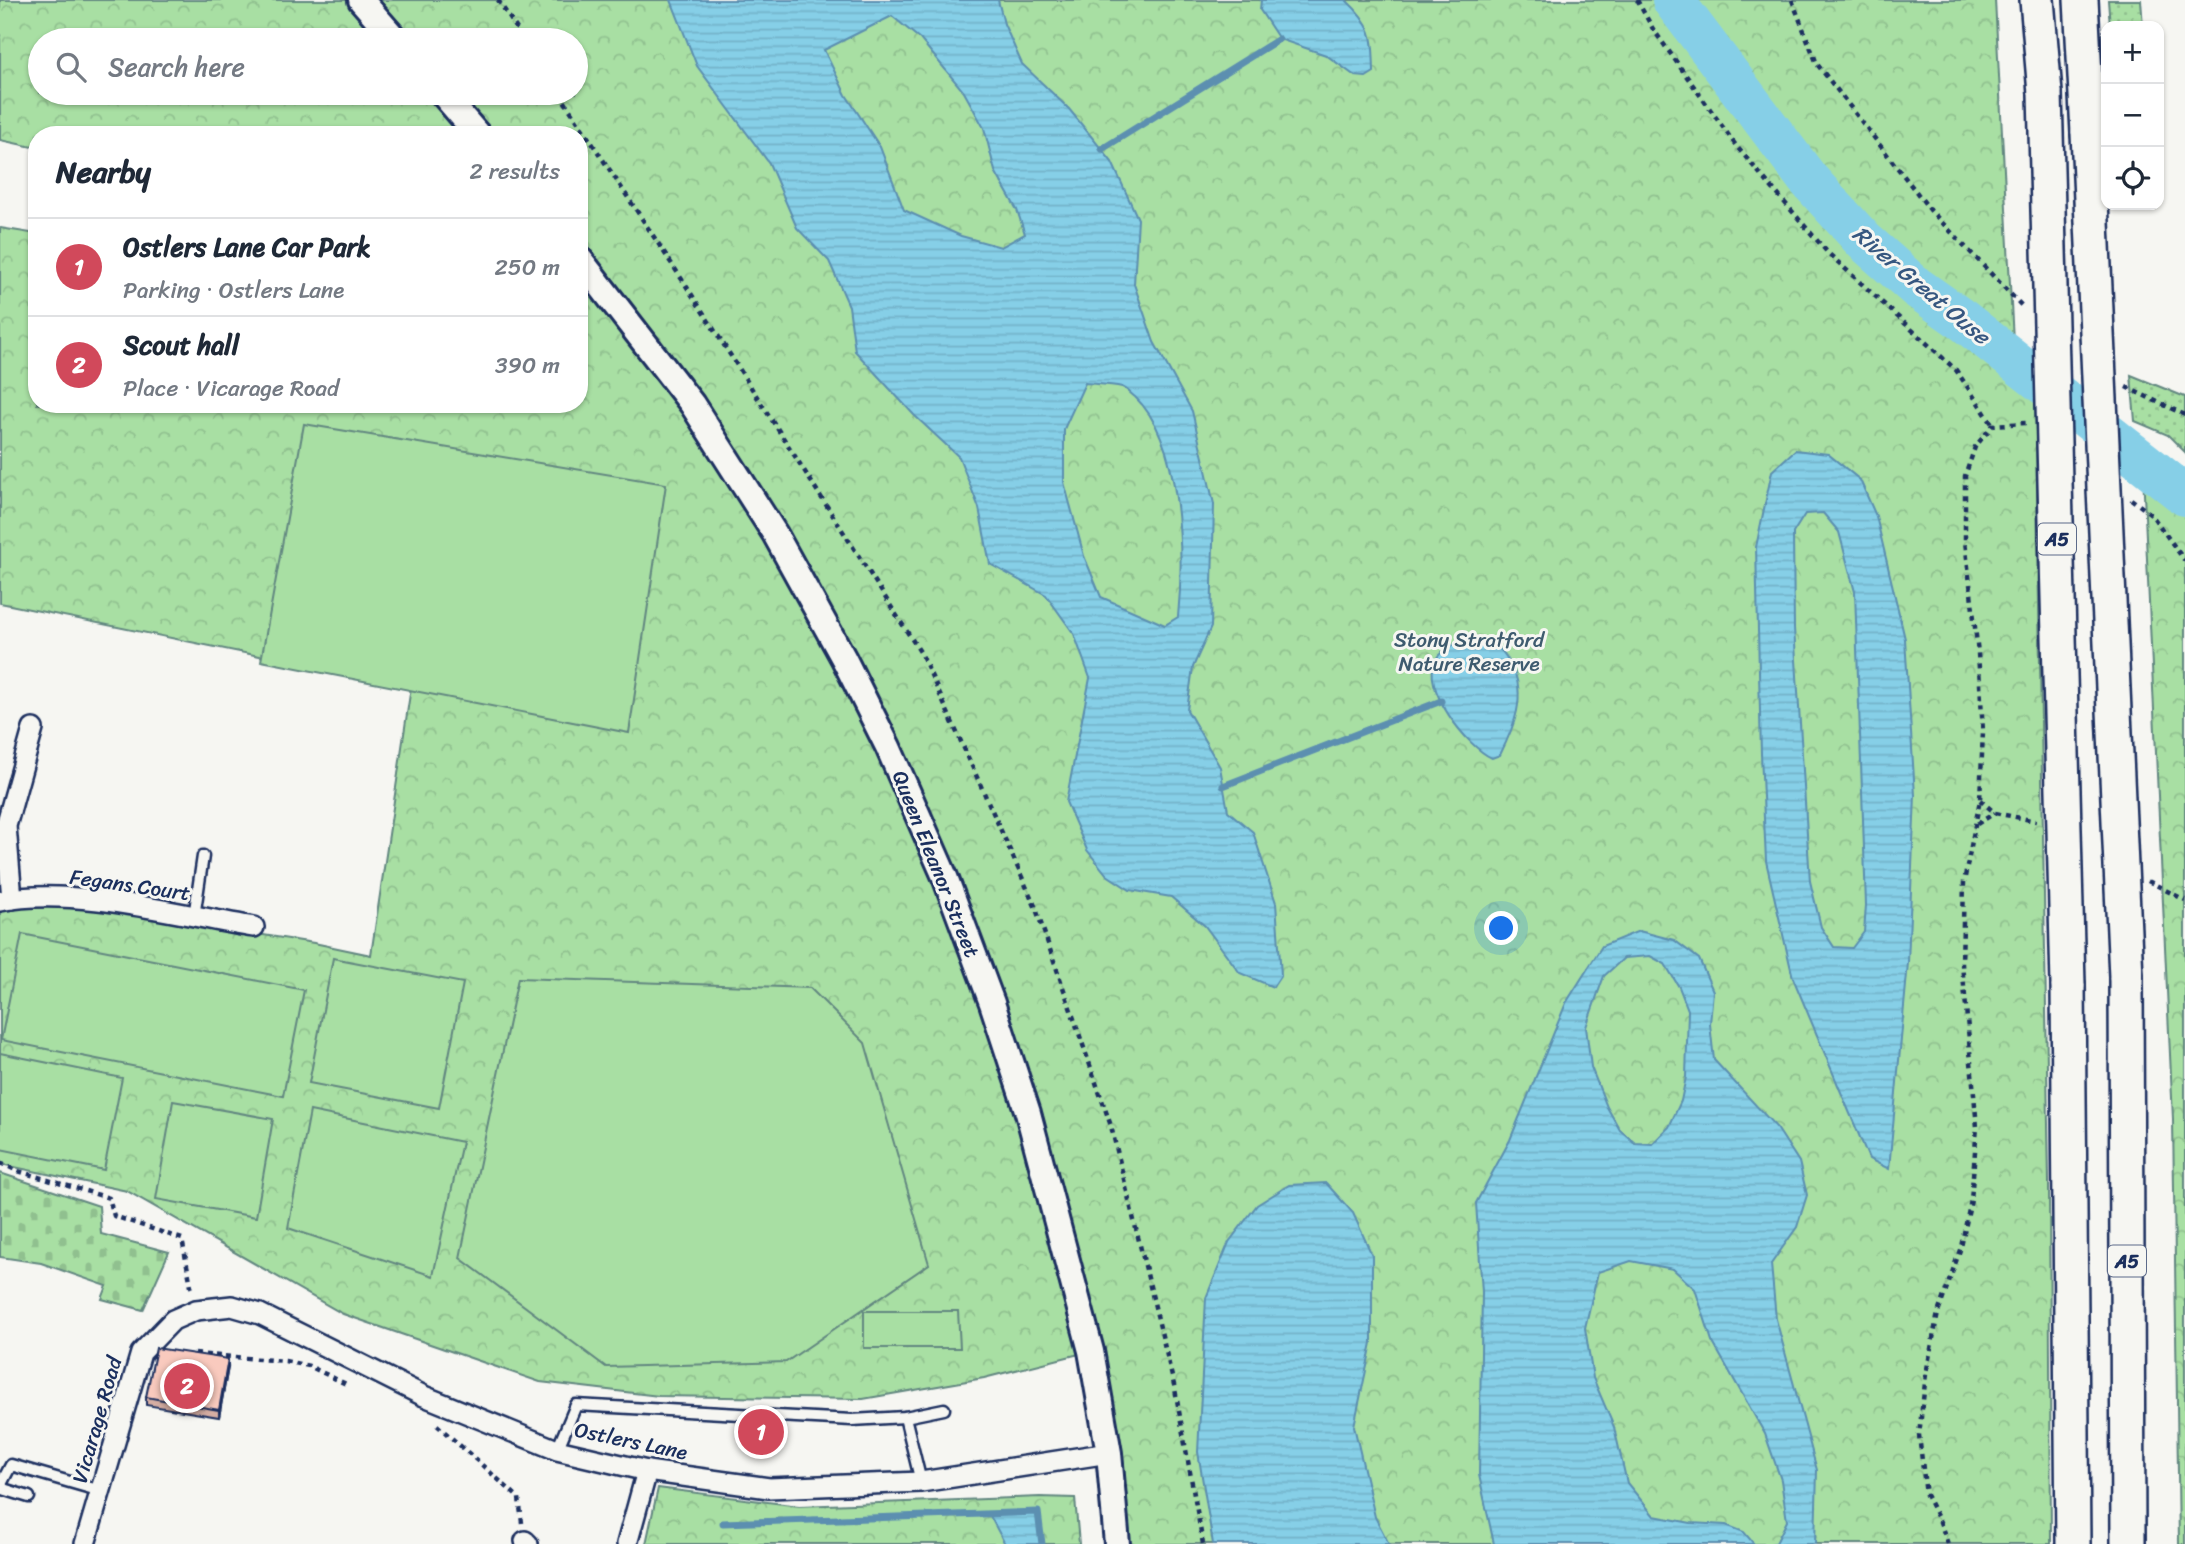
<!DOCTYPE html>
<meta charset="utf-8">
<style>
:root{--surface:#fff;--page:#f2f2f3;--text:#1f2937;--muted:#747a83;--line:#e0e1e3;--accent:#d1495b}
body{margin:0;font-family:Sriracha,sans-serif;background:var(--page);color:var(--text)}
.controls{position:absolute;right:21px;top:21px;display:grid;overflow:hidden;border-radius:14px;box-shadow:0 2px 5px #0004}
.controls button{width:63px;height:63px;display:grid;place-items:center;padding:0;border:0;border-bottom:2px solid var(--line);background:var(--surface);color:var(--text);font:35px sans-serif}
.you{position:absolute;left:1502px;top:929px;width:24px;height:24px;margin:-18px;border:5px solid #fff;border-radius:50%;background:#1a73e8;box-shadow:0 0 0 10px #1a73e833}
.badge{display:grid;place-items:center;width:46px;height:46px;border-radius:50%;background:var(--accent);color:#fff;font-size:23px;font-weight:700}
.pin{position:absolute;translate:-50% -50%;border:4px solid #fff;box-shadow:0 2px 7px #0006}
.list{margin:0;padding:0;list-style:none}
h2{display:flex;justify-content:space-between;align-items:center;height:91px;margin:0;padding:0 28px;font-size:30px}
h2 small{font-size:23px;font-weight:400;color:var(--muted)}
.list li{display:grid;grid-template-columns:46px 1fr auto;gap:21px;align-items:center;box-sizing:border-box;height:98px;padding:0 28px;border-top:2px solid var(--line)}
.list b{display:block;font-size:26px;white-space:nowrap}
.list p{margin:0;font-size:23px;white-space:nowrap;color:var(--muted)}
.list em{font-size:23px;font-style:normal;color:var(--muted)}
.icon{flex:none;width:38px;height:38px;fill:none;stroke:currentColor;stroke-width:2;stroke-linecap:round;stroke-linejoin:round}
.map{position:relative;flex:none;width:2185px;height:1544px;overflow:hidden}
.search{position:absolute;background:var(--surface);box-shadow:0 2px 5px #0004;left:28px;top:28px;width:560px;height:77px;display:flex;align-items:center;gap:18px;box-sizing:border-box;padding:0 24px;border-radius:38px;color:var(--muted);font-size:26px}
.panel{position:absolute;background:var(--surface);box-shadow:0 2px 5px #0004;left:28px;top:126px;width:560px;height:287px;border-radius:28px}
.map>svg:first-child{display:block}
.grass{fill:url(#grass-dots);stroke:#628780;stroke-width:2}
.forest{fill:url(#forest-crowns);stroke:#628780;stroke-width:2;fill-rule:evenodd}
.cemetery{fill:url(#cemetery-stones);stroke:#628780;stroke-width:2}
.garden{fill:#a8dfa3;stroke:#628780;stroke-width:2}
.water{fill:url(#water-rules);stroke:#5b8fb0;stroke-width:2;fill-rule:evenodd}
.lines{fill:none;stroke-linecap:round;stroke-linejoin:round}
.stream{stroke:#5b8fb0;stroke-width:7}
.river{stroke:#86cfe7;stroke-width:42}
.service-casing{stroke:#1b2f5e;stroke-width:15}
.minor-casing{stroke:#1b2f5e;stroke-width:24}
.tertiary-casing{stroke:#1b2f5e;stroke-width:30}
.trunk-casing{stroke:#1b2f5e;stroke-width:38}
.path{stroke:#1b2f5e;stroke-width:4.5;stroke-dasharray:5 5;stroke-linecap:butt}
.service{stroke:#f6f6f2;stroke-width:10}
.minor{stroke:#f6f6f2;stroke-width:19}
.tertiary{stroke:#f6f6f2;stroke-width:24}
.trunk{stroke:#f6f6f2;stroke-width:33}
.trunk-bridge-casing{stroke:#1b2f5e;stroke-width:38;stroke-linecap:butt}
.trunk-bridge{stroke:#f6f6f2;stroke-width:33}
.wall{fill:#d6aea3;stroke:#1b2f5e;stroke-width:2}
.shaded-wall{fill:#ae8d85;stroke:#1b2f5e;stroke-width:2}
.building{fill:#f9cabe;stroke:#1b2f5e;stroke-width:2}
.labels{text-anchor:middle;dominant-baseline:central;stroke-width:6;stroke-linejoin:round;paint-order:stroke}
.shield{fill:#f6f6f2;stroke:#5d6b8a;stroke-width:2}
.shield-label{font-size:19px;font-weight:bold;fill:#1b2f5e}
.park-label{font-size:21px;fill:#3e5b6f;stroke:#f6f6f2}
.street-label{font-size:21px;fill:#1b2f5e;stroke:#f6f6f2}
.water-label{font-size:23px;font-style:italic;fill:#365780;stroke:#f6f6f2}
</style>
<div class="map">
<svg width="2185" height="1544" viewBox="0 0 2185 1544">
<defs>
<pattern id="grass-dots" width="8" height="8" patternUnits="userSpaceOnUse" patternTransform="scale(1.75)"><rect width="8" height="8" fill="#a8dfa3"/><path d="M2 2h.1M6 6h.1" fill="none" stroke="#90c08f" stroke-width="1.8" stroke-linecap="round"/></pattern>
<pattern id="forest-crowns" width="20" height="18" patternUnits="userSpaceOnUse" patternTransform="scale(1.75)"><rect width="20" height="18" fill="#a8dfa3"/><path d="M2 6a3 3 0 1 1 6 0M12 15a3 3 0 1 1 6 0" fill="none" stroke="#90c08f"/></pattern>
<pattern id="cemetery-stones" width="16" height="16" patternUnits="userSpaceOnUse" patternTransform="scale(1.75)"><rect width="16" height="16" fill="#a8dfa3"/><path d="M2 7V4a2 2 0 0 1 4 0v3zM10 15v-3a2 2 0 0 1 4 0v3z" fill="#90c08f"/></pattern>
<pattern id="water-rules" width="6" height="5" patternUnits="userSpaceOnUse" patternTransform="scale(1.75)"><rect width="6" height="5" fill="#86cfe7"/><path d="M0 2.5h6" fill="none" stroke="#73b2c9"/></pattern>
</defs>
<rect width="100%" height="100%" fill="#f6f6f2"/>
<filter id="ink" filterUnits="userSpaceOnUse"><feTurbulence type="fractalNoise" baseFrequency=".0143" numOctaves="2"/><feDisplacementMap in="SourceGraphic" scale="14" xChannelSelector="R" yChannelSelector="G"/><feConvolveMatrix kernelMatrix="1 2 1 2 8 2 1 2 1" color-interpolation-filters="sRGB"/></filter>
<g filter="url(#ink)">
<g class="grass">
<path d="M2108 0H2141L2143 26H2110Z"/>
<path d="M2131 375 2185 397V452L2168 435 2135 421Z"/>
</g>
<g class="forest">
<path d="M0 0H1995L2014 360 2035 375 2049 1182 2051 1544H1117L1091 1351 984 1378 863 1399 659 1396 540 1382 343 1314 127 1191 0 1164V893L314 943 371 955 411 687 0 603V228L37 234V404H579V135H37V148L0 140ZM40 40H576V93H40Z"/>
<path d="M2142 451 2185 490V1544H2179L2173 1119Z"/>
<path d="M658 1488 799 1506 1040 1497 1075 1498 1079 1544H646Z"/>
</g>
<path class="cemetery" d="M0 1173 99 1206 101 1234 169 1252 143 1310 102 1299 107 1286 41 1263 0 1257Z"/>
<g class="garden">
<path d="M304 424 666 484 629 733 261 661Z"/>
<path d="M22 934 304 990 283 1096 1 1040Z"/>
<path d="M333 958 463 983 439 1108 309 1083Z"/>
<path d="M518 978 810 988 865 1043 929 1264 786 1362 606 1367 460 1258Z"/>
<path d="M0 1053 122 1078 104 1170 0 1149Z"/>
<path d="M173 1101 273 1119 256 1217 156 1199Z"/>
<path d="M310 1111 462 1142 433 1276 288 1228Z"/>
<path d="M864 1311H958L960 1348H864Z"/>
</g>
<g class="water">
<path d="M671 0H998L1004 24 1022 64 1069 109 1112 162 1138 219 1134 284 1154 342 1192 411 1214 504 1211 627 1193 667 1187 710 1220 767 1228 811 1253 832 1276 903 1281 975 1273 987 1240 973 1205 926 1171 897 1130 890 1107 875 1087 850 1066 802 1090 678 1074 634 1046 595 990 564 979 508 959 457 914 415 855 351 849 306 829 261 797 228 769 163 697 66ZM892 16 920 39 964 92 984 128 995 171 1017 210 1025 234 1001 247 961 236 904 210 880 147 846 95 824 50ZM1085 383C1096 384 1111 384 1122 387 1127 389 1131 394 1135 397 1182 441 1184 556 1178 617L1165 625 1101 597 1084 556 1064 482V429Z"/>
<path d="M1261 0H1346C1373 25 1373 36 1374 72L1366 77 1355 76 1326 55 1279 39 1260 10Z"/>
<path d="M1795 450 1828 454 1860 480 1876 516 1905 639 1915 795 1908 963 1889 1169 1869 1159 1793 978 1766 861 1761 754 1756 547 1772 471ZM1823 513 1839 532 1855 592 1866 905 1864 932 1852 948 1834 947 1821 927 1810 881 1794 628 1793 533 1805 514Z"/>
<path d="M1468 639C1475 640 1484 640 1490 643 1501 647 1507 657 1512 667 1527 696 1514 727 1500 755L1492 758C1468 748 1419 686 1436 659 1443 648 1456 643 1468 639Z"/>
<path d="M1639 931 1674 940 1699 959 1713 991 1710 1024 1714 1060 1777 1128 1799 1162 1807 1195 1797 1227 1771 1264 1776 1319 1817 1470 1815 1544H1770L1776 1543 1787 1521 1781 1480 1765 1434 1712 1341 1695 1289 1673 1269 1631 1261 1598 1272 1585 1328 1593 1378 1614 1427 1627 1483 1654 1516 1691 1523 1726 1525 1744 1532 1754 1544H1494L1479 1475 1482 1292 1476 1203 1510 1140 1566 1003 1602 946ZM1650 956 1665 964 1679 987 1688 1010 1686 1077 1681 1101 1669 1127 1652 1144 1635 1143 1620 1130 1607 1107 1591 1067 1586 1027 1604 976 1624 958Z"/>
<path d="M1326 1183 1353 1213 1372 1255V1343L1354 1426 1375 1517 1389 1544H1213L1198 1452 1206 1298 1229 1242 1257 1205 1289 1185Z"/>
<path d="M1038 1512 1042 1544H1005L989 1514Z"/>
</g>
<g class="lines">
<g class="stream">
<path d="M1102 149 1279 39"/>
<path d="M1223 786 1441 701"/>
<path d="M723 1523 1038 1512 1042 1544"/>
</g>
<path class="river" d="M1673 0 1807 178 1864 241 1916 287 1964 321 2185 495"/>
<defs>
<g id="service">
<path d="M194 917 203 856"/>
<path d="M905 1417 921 1482"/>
<path d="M557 1450 576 1405 852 1420 905 1417 944 1409"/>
<path d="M0 1486 11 1465 101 1491"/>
<path d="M0 1488 29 1497"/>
</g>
<g id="minor">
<path d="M12 899 6 826 33 729"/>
<path d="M0 901C74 886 179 915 254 927"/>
<path d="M525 1541 528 1544"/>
<path d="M85 1544 141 1353 173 1320 196 1310 232 1306 260 1314 424 1396 557 1450 647 1471 769 1488 921 1482 1109 1453"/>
<path d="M627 1544 647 1471"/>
</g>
<g id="tertiary">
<path d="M361 0 396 40"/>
<path d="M442 93 478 135"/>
<path d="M579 258 692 404 775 534 844 659 888 747 945 877 992 1003 1028 1113 1091 1351 1109 1453 1117 1544"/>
</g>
<g id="trunk">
<path d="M2037 0 2045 93"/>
<path d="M2081 0 2088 133"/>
<path d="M2126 977 2128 1544"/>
<path d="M2068 985 2073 1544"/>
</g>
</defs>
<use href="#service" class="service-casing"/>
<use href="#minor" class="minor-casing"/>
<use href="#tertiary" class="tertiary-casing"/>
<use href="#trunk" class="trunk-casing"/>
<g class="path">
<path d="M498 0 524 40"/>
<path d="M1637 0 1653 29 1737 147 1828 253 1956 370 1993 425"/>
<path d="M1792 0 1817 64 1931 211 2022 306"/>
<path d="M559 93 685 284 922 655 1035 906 1111 1126 1175 1389 1203 1544"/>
<path d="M2126 387 2185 415"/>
<path d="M2131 499 2151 514 2185 561"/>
<path d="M1980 800 1995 813 2036 821"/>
<path d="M1977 824 1995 813"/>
<path d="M2148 881 2185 900"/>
<path d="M0 1163 18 1171 109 1198 114 1216 182 1239 192 1291"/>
<path d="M195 1354 285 1361 309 1366 346 1384"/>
<path d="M437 1425 519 1498 522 1523"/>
<path d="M1948 1544 1940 1522 1926 1495 1919 1435 1926 1374 1938 1313 1961 1247 1971 1200 1977 1127 1962 964 1964 882 1980 800 1983 731 1978 653 1965 541V476L1975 447 1993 425 2026 423"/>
</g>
<use href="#service" class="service"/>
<use href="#minor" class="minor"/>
<use href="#tertiary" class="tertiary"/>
<use href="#trunk" class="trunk"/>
<defs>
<g id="trunk-bridge">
<path d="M2045 93 2068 985"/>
<path d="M2088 133 2126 977"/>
</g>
</defs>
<use href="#trunk-bridge" class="trunk-bridge-casing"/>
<use href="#trunk-bridge" class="trunk-bridge"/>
</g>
<path class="wall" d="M228 1367 219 1417 146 1405V1397Z"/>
<path class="shaded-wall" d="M228 1359V1367L219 1417V1410Z"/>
<path class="building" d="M156 1348 228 1359 219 1410 146 1397Z"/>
</g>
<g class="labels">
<g class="shield">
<rect x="2038" y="523.5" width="38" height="31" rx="5"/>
<rect x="2108" y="1245.5" width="38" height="31" rx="5"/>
</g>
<g class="shield-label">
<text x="2057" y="539">A5</text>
<text x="2127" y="1261">A5</text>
</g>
<g class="park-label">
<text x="1469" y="640">Stony Stratford<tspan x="1469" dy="24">Nature Reserve</tspan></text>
</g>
<g class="street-label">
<text transform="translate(936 864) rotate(68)">Queen Eleanor Street</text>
<text transform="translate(130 885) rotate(8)">Fegans Court</text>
<text transform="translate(97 1420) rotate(-74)">Vicarage Road</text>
<text transform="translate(631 1441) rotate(12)">Ostlers Lane</text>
</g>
<g class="water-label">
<text transform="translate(1921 285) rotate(40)">River Great Ouse</text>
</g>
</g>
</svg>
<div class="controls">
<button>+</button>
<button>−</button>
<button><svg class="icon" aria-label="locate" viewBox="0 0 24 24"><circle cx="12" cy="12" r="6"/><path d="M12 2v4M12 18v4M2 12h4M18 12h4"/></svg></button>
</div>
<div class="you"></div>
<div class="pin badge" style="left:761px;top:1432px">1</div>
<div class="pin badge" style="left:187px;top:1386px">2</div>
<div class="search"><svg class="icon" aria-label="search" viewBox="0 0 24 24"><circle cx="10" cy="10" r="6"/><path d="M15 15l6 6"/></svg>Search here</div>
<section class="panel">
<h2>Nearby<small>2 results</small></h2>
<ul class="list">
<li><span class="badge">1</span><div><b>Ostlers Lane Car Park</b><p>Parking · Ostlers Lane</p></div><em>250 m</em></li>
<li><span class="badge">2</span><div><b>Scout hall</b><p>Place · Vicarage Road</p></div><em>390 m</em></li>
</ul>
</section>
</div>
